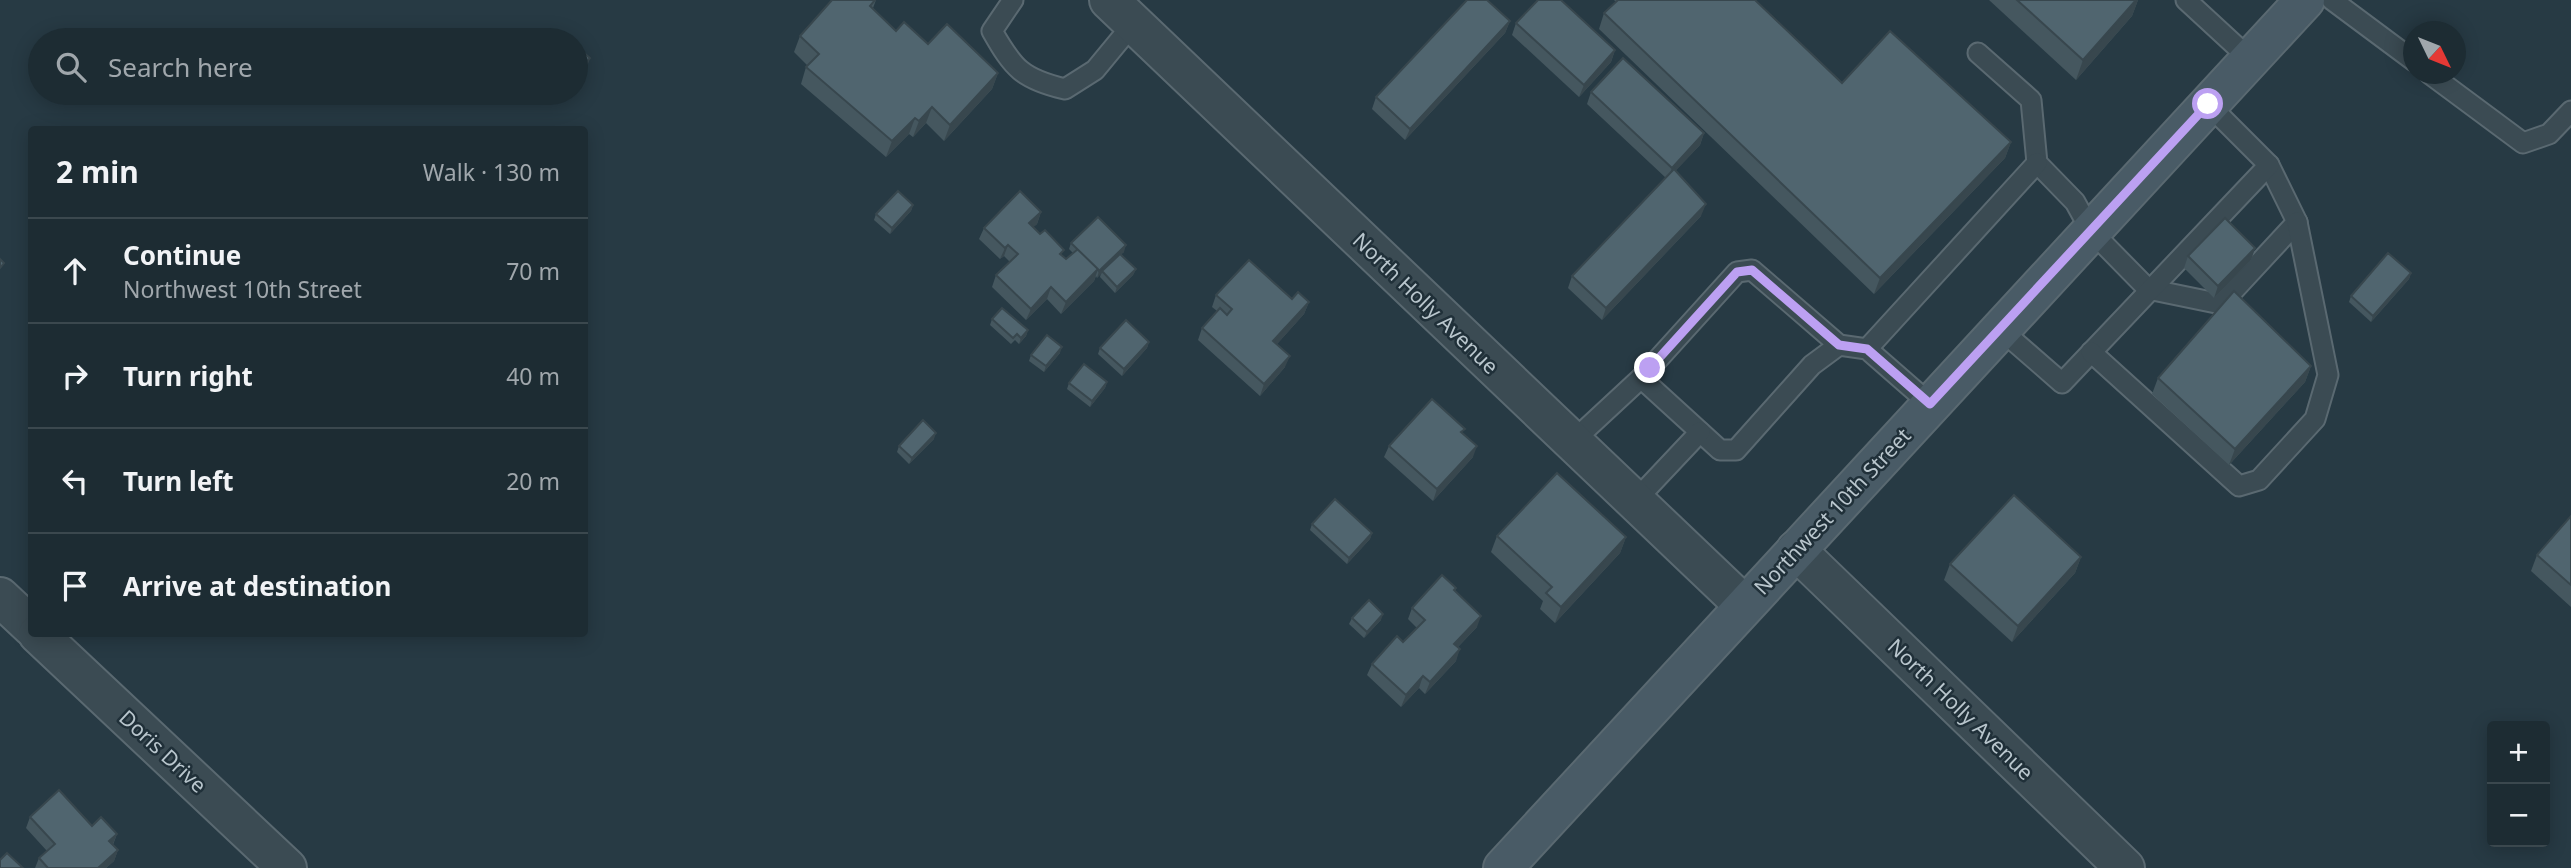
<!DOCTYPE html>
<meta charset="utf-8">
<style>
:root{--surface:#1d2c33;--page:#2a383f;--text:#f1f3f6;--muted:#a0a7ac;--line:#3b484e}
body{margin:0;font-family:"Noto Sans",sans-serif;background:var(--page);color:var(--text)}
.controls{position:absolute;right:21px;bottom:21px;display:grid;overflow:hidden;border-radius:7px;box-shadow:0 4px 18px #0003}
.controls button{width:63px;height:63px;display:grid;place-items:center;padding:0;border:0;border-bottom:2px solid var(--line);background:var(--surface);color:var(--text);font:35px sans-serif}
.compass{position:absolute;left:2403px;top:21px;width:63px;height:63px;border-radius:50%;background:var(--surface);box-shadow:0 4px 18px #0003;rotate:133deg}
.stop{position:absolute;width:21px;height:21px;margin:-16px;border:5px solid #bca0f2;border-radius:50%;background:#fff}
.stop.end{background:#bca0f2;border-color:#fff;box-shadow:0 2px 7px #0008}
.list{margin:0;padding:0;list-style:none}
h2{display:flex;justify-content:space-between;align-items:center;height:91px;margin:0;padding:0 28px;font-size:30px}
h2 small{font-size:23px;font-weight:400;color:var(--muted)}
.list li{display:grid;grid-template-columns:46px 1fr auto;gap:21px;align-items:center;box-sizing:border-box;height:105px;padding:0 28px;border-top:2px solid var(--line)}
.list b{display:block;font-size:26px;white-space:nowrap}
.list p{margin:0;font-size:23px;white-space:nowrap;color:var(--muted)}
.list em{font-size:23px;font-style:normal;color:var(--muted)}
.icon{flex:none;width:38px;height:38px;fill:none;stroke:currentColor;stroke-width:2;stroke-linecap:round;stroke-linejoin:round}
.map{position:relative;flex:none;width:2571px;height:868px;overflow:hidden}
.search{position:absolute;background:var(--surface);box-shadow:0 4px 18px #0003;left:28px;top:28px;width:560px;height:77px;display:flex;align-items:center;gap:18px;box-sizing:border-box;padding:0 24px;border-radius:38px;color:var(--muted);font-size:26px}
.panel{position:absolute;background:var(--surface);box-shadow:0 4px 18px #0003;left:28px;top:126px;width:560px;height:511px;border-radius:7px}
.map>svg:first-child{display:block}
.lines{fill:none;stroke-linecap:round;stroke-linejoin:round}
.service-casing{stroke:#5a6971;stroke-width:23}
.minor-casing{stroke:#5a6971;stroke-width:42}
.secondary-casing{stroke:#5a6971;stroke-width:42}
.service{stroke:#3b4b53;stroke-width:19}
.minor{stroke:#3b4b53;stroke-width:38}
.secondary{stroke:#495b66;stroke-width:38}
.wall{fill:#45575f}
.shaded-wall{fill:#38474e}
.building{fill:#50656f;stroke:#38474e;stroke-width:2}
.route{stroke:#bca0f2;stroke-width:9}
.labels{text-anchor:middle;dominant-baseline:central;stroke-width:5;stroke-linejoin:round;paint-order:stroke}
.street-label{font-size:21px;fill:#b9c6cd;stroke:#203039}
</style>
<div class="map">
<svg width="2571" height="868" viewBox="0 0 2571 868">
<rect width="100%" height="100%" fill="#273a44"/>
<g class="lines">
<defs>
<g id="service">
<path d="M1013 0 992 31C1013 68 1022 79 1065 89L1095 70 1133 24"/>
<path d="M2186 0 2250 59"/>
<path d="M2332 0 2414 61"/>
<path d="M1978 53 2031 100 2037 163 2075 202 2091 231 2148 289 2221 304 2297 222 2269 165"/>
<path d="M2430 74 2523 143 2549 134 2571 111"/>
<path d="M2000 329 2062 383 2269 165 2208 104"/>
<path d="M1839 345 1752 270 1737 272 1641 378 1720 450H1736L1812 365 1839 345 1867 349 1930 404"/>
<path d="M1867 349 2037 163"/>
<path d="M2091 352 2239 486 2259 480 2315 419 2328 375 2297 222"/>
<path d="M1572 442 1641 378"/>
<path d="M1635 501 1700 432"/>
</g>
<g id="minor">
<path d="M1109 0 1744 605"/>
<path d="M1796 550 2125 868"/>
<path d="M0 597 32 627"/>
<path d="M38 634 287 868"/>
</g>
<path id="secondary" d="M1503 868 2305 0"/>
</defs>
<use href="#service" class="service-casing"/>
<use href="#minor" class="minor-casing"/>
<use href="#secondary" class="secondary-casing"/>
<use href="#service" class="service"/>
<use href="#minor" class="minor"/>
<use href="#secondary" class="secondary"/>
</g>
<g class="wall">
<path d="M832 0H876L873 8 896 31 998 73 992 89 944 141 926 123 913 137 909 134 886 157 801 84 806 67 808 66 794 52 800 36Z"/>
<path d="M1614 0H1755L1842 83 2011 142 2005 158 1874 294 1599 29 1604 13 1616 2Z"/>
<path d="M1989 0H2138L2132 16 2076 80Z"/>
<path d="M1510 21 1505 33 1405 140 1372 109 1376 97Z"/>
<path d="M1516 23 1615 50 1611 62 1579 97 1512 35Z"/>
<path d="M1591 92 1704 133 1700 145 1675 171 1701 216 1602 320 1568 288 1572 276 1666 178 1587 104Z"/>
<path d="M913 205 911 211 890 234 874 220 876 214Z"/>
<path d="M1041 212 1037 224 1033 227 1066 259 1073 253 1069 249 1071 243 1124 252 1121 254 1136 269 1133 275 1115 293 1100 277 1101 273 1097 278 1096 276 1094 281 1061 314 1047 299 1026 320 992 287 996 275 1010 262 1004 256 1000 259 979 239 984 228Z"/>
<path d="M2255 248 2251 260 2214 298 2184 268 2188 256Z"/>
<path d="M2411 273 2409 279 2371 322 2349 302 2351 296Z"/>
<path d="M1216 295 1292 299 1309 302 1304 314 1277 344 1285 367 1260 396 1198 340 1202 328 1217 311 1212 307Z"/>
<path d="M992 319 1028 330 1026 336 1019 344 1015 340 1011 344 990 325Z"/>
<path d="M1149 342 1147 348 1122 376 1098 354 1100 348Z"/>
<path d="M1060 353 1044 372 1029 361 1031 355Z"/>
<path d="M2311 366 2305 382 2229 465 2152 394 2158 378Z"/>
<path d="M1107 382 1105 388 1090 407 1067 389 1069 383Z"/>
<path d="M1463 433 1473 457 1433 501 1384 457 1389 446Z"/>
<path d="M934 439 909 464 897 452 899 446Z"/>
<path d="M2571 516V607L2531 571 2537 555Z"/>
<path d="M1312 524 1372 533 1370 539 1347 564 1310 530Z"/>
<path d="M1497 536 1626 537 1620 553 1555 623 1540 609 1543 601 1491 552Z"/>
<path d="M2081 557 2075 573 2012 642 1944 580 1950 564Z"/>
<path d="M1456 588 1455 591 1477 627 1458 647 1456 661 1425 694 1419 688 1401 707 1367 675 1372 664 1403 642 1417 628 1408 619 1412 608Z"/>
<path d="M1352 618 1381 620 1364 638 1349 624Z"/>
<path d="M30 817 92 826 117 834 113 845 118 850 114 861 106 868H35L39 858 47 851 26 828Z"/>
</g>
<g class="shaded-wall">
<path d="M2136 0H2138L2132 16 2076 80 2083 60Z"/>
<path d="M1510 21 1505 33 1405 140 1410 129Z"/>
<path d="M1615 50 1611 62 1579 97 1584 85Z"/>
<path d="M590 58 588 64 576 79V75Z"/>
<path d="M998 73 992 89 944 141 950 125Z"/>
<path d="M932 107 926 123 913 137 919 121Z"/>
<path d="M915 118 909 134 886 157 892 141Z"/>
<path d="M1704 133 1700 145 1668 179 1672 168Z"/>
<path d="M2011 142 2005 158 1874 294 1880 278Z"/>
<path d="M1706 204 1701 216 1602 320 1606 308Z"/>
<path d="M913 205 911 211 890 234 892 228Z"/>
<path d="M1041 212 1037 224 1025 235 1029 223Z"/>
<path d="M1008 245 1004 256 1000 259 1005 248Z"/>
<path d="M1126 245 1124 252 1097 278 1099 271Z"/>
<path d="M2255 248 2251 260 2214 298 2218 286Z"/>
<path d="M1098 269 1094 281 1061 314 1066 302Z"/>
<path d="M1136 269 1133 275 1115 293 1117 287Z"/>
<path d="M2411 273 2409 279 2371 322 2373 316Z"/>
<path d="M1051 287 1047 299 1026 320 1031 309Z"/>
<path d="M1309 302 1304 314 1269 353 1273 341Z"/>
<path d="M1028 330 1026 336 1019 344 1021 338Z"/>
<path d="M1149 342 1147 348 1122 376 1124 369Z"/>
<path d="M1062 347 1060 353 1044 372 1046 366Z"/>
<path d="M1290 356 1285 367 1260 396 1264 384Z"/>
<path d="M2311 366 2305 382 2229 465 2235 449Z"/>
<path d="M1107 382 1105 388 1090 407 1092 401Z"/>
<path d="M936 433 934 439 909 464 912 458Z"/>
<path d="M1477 446 1473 457 1433 501 1437 489Z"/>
<path d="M1372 533 1370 539 1347 564 1349 558Z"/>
<path d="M1626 537 1620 553 1555 623 1561 607Z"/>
<path d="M2081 557 2075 573 2012 642 2018 626Z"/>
<path d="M1383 614 1381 620 1364 638 1367 632Z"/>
<path d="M1481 616 1477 627 1450 655 1454 644Z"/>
<path d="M1460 649 1456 661 1425 694 1430 682Z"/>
<path d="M1423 676 1419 688 1401 707 1406 695Z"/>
<path d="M117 834 112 846 109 841Z"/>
<path d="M118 850 114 861 106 868H98Z"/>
</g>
<g class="building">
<path d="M832 0H875L870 6 896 31 904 22 928 44 947 24 998 73 950 125 932 107 919 121 915 118 892 141 806 67 819 54 800 36Z"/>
<path d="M1467 0H1487L1510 21 1410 129 1376 97Z"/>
<path d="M1538 0H1561L1615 50 1584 85 1516 23Z"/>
<path d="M1618 0H1755L1842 83 1890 31 2011 142 1880 278 1604 13Z"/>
<path d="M2017 0H2136L2083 60Z"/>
<path d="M562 35 569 40H557Z"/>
<path d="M576 46 590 58 576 75Z"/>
<path d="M1623 58 1704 133 1672 168 1591 92Z"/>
<path d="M1674 169 1706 204 1606 308 1572 276Z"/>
<path d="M898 191 913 205 892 228 876 214Z"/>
<path d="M1020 191 1041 212 1029 223 1040 234 1045 230 1064 250 1060 254 1066 259 1078 249 1098 269 1066 302 1051 287 1031 309 996 275 1018 254 1008 245 1005 248 984 228Z"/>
<path d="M1098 217 1126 245 1099 271 1098 269 1071 243Z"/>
<path d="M2225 218 2255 248 2218 286 2188 256Z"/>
<path d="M2388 253 2411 273 2373 316 2351 296Z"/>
<path d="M1120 254 1136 269 1117 287 1102 271Z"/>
<path d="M0 259 4 263 0 268Z"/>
<path d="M1249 260 1292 299 1298 292 1309 302 1273 341 1290 356 1264 384 1202 328 1220 308 1227 315 1232 309 1216 295Z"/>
<path d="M2234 291 2311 366 2235 449 2158 378Z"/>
<path d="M1002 308 1028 330 1021 338 1017 334 1013 338 992 319Z"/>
<path d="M1126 320 1149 342 1124 369 1100 348Z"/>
<path d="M1047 335 1062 347 1046 366 1031 355Z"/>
<path d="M1084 364 1107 382 1092 401 1069 383Z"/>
<path d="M1432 399 1465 429 1461 432 1477 446 1437 489 1389 446Z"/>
<path d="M923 420 936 433 912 458 899 446Z"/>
<path d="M1557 473 1626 537 1561 607 1546 593 1552 587 1497 536Z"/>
<path d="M2014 495 2081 557 2018 626 1950 564Z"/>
<path d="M1335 499 1372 533 1349 558 1312 524Z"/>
<path d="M2571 516V585L2537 555Z"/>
<path d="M1442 575 1456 588 1454 590 1481 616 1454 644 1460 649 1430 682 1423 676 1406 695 1372 664 1397 636 1403 642 1425 620 1412 608Z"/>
<path d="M1369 600 1383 614 1367 632 1352 618Z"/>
<path d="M59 790 92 826 101 817 117 834 109 841 118 850 98 868H48L39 858 55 844 30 817Z"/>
<path d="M7 853 23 868H0V860Z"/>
</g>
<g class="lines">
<path class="route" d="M1650 368 1737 272 1752 270 1839 345 1867 349 1930 404 2208 104"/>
</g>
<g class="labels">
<g class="street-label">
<text transform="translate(1426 303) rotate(44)">North Holly Avenue</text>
<text transform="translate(1832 511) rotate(-47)">Northwest 10th Street</text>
<text transform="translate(1961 709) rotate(44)">North Holly Avenue</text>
<text transform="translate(163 751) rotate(43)">Doris Drive</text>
</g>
</g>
</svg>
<div class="controls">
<button>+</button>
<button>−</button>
</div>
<svg class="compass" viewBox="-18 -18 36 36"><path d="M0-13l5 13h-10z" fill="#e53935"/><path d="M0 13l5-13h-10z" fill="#a0a7ac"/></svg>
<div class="stop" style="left:2208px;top:104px"></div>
<div class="stop end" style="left:1650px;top:368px"></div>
<div class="search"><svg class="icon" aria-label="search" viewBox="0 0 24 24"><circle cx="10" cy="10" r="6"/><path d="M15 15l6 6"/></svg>Search here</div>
<section class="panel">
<h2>2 min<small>Walk · 130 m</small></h2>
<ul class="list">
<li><svg class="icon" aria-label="ahead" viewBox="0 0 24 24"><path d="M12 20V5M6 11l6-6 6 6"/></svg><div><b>Continue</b><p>Northwest 10th Street</p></div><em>70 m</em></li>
<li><svg class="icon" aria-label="right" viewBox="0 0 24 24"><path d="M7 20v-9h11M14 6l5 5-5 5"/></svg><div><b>Turn right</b></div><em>40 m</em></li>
<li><svg class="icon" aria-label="left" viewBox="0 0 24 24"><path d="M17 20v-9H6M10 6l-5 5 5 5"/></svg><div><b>Turn left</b></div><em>20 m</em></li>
<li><svg class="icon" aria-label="arrive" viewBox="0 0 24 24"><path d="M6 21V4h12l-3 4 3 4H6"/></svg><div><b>Arrive at destination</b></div></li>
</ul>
</section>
</div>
